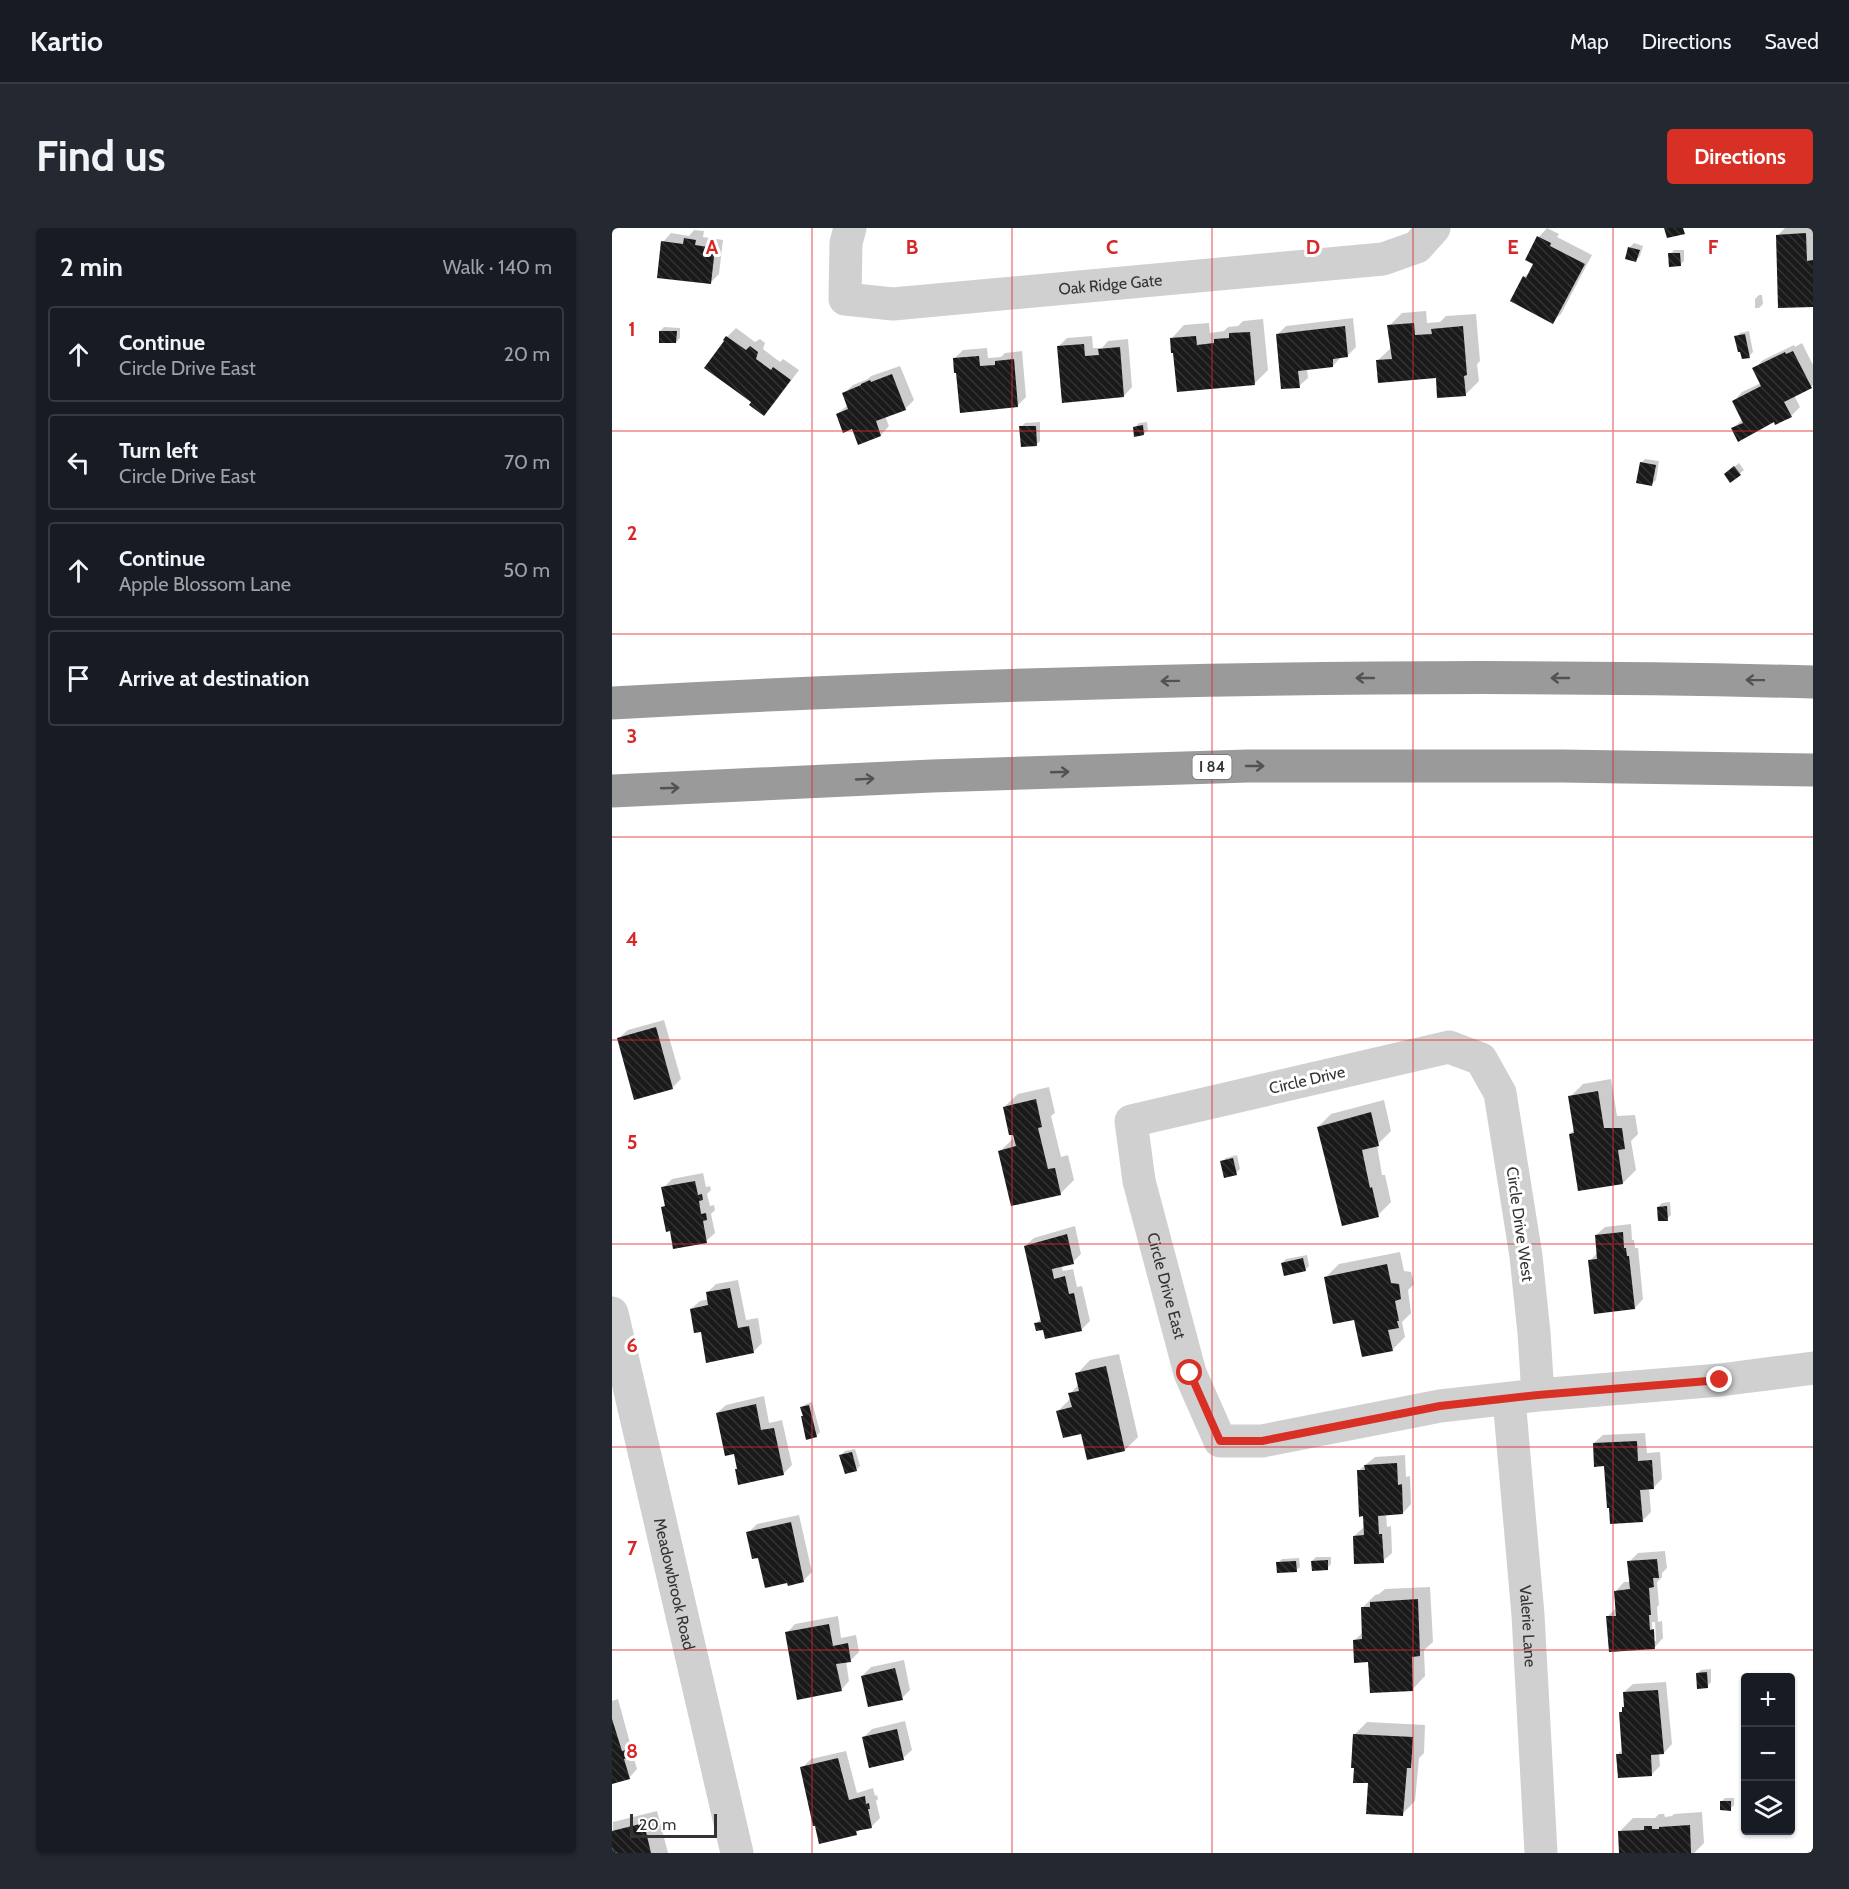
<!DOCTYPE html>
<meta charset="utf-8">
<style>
:root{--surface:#171b24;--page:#242831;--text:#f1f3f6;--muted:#9ea1a6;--line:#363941;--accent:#d93025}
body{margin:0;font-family:Cabin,sans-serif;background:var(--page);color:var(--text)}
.controls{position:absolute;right:18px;bottom:18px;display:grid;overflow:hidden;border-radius:6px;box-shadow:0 2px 4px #0004}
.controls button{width:54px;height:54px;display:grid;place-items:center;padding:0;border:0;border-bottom:2px solid var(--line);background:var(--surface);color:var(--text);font:30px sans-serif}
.scale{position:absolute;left:18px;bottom:15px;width:87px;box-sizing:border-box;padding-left:6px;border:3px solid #333;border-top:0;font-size:16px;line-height:21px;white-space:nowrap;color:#333;-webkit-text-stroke:4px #fff;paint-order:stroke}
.stop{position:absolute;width:18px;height:18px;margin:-14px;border:4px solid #d93025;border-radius:50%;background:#fff}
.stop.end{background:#d93025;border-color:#fff;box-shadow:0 2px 6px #0008}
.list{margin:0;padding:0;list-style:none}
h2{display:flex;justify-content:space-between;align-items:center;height:78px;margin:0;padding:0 24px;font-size:26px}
h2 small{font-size:20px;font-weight:400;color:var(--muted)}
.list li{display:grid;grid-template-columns:39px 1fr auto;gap:18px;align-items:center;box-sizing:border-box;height:96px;margin:0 12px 12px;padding:0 12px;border:2px solid var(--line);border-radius:6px}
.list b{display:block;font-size:22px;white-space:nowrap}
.list p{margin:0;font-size:20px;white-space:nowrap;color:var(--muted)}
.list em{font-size:20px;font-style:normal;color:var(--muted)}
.icon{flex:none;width:33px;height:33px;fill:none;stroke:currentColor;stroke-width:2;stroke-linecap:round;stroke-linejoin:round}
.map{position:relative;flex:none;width:1201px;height:1625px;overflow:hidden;border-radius:6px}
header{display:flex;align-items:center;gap:36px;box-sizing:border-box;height:84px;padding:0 30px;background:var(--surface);border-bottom:2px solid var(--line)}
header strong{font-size:28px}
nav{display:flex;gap:33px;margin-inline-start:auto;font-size:21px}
.intro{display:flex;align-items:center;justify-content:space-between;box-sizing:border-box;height:144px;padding:0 36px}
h1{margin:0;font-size:42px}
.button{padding:15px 27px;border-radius:6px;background:var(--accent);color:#fff;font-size:21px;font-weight:700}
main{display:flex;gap:36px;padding:0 36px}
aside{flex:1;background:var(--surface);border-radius:6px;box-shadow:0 2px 4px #0004}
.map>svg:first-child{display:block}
.shadow{fill:#0003;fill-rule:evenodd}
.building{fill:url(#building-back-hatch)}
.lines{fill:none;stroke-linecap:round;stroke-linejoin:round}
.minor{stroke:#d0d0d0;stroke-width:33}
.motorway{stroke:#9a9a9a;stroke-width:33}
.oneway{stroke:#525252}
.route{stroke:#d93025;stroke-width:8}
.grid{fill:none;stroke:#d62828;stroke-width:1.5;stroke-opacity:0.55}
.labels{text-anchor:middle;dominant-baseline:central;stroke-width:6;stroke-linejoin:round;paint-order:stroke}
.shield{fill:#fff;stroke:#707070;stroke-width:1.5}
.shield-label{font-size:15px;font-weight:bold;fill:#333}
.street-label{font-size:16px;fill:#333;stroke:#fff}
.grid-label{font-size:20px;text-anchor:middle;font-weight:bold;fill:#d62828;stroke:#fff;stroke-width:6;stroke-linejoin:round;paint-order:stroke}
</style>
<header>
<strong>Kartio</strong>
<nav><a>Map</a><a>Directions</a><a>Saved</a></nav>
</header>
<div class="intro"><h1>Find us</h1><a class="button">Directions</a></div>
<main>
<aside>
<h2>2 min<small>Walk · 140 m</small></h2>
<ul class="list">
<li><svg class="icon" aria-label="ahead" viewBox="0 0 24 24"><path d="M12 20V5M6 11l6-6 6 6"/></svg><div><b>Continue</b><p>Circle Drive East</p></div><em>20 m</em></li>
<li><svg class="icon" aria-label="left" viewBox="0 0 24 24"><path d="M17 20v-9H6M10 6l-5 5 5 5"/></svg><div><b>Turn left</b><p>Circle Drive East</p></div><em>70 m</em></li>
<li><svg class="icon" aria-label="ahead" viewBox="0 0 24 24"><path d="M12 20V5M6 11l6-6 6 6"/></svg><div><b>Continue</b><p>Apple Blossom Lane</p></div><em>50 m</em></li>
<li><svg class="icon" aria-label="arrive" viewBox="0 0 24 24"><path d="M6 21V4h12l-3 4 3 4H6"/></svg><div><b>Arrive at destination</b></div></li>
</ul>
</aside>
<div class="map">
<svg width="1201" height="1625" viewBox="0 0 1201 1625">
<defs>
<pattern id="building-back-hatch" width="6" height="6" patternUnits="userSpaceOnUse" patternTransform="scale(1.5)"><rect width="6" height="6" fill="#1a1a1a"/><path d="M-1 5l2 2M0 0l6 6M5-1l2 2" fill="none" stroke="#333"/></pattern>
</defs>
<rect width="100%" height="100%" fill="#fff"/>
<g class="shadow">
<path d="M935 0 947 6 945 9 980 27 949 86 940 94 912 49 921 41 927 9Z"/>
<path d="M1173 0H1201V77L1168 79 1166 7Z"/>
<path d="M82 2 92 3 91 9 111 12 107 46 98 55 51 14 59 5 77 8Z"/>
<path d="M1022 15 1031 18 1028 28 1024 32 1015 30 1018 19Z"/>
<path d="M1062 22H1072V33L1068 37 1058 26Z"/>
<path d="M1147 67H1150L1151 76 1147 80H1143V71Z"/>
<path d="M814 83 815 95 828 94 834 88 864 86 868 133 865 136 867 153 854 166 825 148 765 133 779 120 777 98 790 85Z"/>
<path d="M741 90 744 119 735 128 729 129 721 138 695 140 696 150 687 158 666 106 674 98Z"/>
<path d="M651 91 656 142 643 155 559 111 572 97 597 95 598 105 612 103 616 99 626 98 631 93Z"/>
<path d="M52 99 68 100V110L64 114 48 103Z"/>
<path d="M124 100 143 114 148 111 153 115 151 121 168 134 171 131 187 142 160 178 152 186 141 174 113 111Z"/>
<path d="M1137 103 1141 124 1137 128 1124 109 1128 105Z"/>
<path d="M480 108 481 120H490L496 113 516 111 520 159 512 168 446 119 455 110Z"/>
<path d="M1190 115 1201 137V157L1182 167 1188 179 1179 188 1121 200 1131 191 1122 173 1130 164 1149 155 1142 141 1151 132 1182 117 1183 119Z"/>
<path d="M375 120 376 130 389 129 393 125 410 123 414 169 405 178 342 131 351 122Z"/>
<path d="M288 138 302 172 293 181 273 188 277 198 269 207 247 215 241 200 225 186 236 177 232 165 241 157 256 151 259 148Z"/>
<path d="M428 194V213L424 217 409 199 413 195Z"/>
<path d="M535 194 536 202 532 206 523 199 527 195Z"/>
<path d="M1033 231 1047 233 1044 252 1040 256 1029 235Z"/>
<path d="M1127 235 1132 242 1119 253 1117 243Z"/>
<path d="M52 792 69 851 60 860 7 810 16 802Z"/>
<path d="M999 851 1005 888 1023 887 1026 906 1019 913 1024 942 1011 955 958 906 963 901 958 869 971 856Z"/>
<path d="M437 859 443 885 439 888 449 929 456 927 462 952 448 966 388 923 403 909 392 879 406 866Z"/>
<path d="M772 872 779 903 765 917 770 947H773L779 974 766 987 706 899 719 886Z"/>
<path d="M625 927 628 941 624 945 610 934 614 930Z"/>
<path d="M91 945 94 959 98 958 99 962 95 966 98 978 102 977 103 982 99 986 103 1005 94 1013 59 1002 51 979 54 976 51 960 60 951Z"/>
<path d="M1058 974 1059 987 1055 991 1046 979 1050 975Z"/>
<path d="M1019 996 1020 1012H1022L1023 1020H1026L1031 1071 1023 1080 978 1033 986 1024 984 1007 993 999Z"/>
<path d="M463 998 469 1026 461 1034 449 1037 451 1043 461 1041 465 1059 470 1058 478 1093 470 1101 434 1109 432 1100 424 1096 429 1090 413 1018 422 1010Z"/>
<path d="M788 1024 792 1043 799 1044 802 1056 796 1062 799 1085 790 1094 793 1109 780 1122 744 1090 714 1049 727 1036Z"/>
<path d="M695 1027 697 1038 693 1042 670 1035 674 1031Z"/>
<path d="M126 1052 134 1092 146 1090 150 1115 141 1124 79 1081 88 1073 97 1071 96 1064 104 1056Z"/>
<path d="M507 1126 526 1209 513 1222 470 1204 446 1183 459 1170 458 1166 467 1156 465 1146 478 1132Z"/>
<path d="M152 1168 157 1195 170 1192 180 1237 171 1246 124 1241 127 1239 124 1224 105 1185 114 1177Z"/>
<path d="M200 1174 208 1204 204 1208 190 1188 192 1187 190 1179 194 1176Z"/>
<path d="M1033 1205 1035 1225 1048 1224 1050 1251 1042 1259 1037 1260 1039 1284 1030 1293 993 1236 982 1215 991 1207Z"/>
<path d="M243 1221 248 1238 244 1242 229 1227 233 1223Z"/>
<path d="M793 1227 794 1249 798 1248 799 1276 791 1285 774 1286 775 1299 779 1298 780 1325 771 1333 742 1308 751 1300H754L746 1243 763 1229Z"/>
<path d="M187 1287 200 1344 191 1353 147 1328 136 1305 145 1296Z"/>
<path d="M1053 1323 1055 1340 1050 1345V1349L1045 1354 1047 1377 1045 1379 1046 1394 1050 1393 1051 1410 1043 1419 995 1389 1004 1380V1363L1012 1354H1019L1017 1334 1026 1325ZM1040 1394H1043L1044 1413H1041Z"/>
<path d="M704 1329H719V1336L715 1340 700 1333Z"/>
<path d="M687 1330 688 1339 684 1342 666 1335 670 1331Z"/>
<path d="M818 1359 821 1414 812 1422 813 1448 800 1462 757 1432 742 1413 751 1404 750 1380 763 1367 767 1366 773 1361Z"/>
<path d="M226 1388 229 1410 244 1407 247 1424 239 1432 234 1433 237 1453 229 1462 175 1405 183 1396Z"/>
<path d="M292 1432 298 1462 290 1470 250 1448 259 1439Z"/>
<path d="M1099 1441V1454L1095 1458 1085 1446 1089 1442Z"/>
<path d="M1054 1454 1060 1516 1052 1525H1047L1048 1538 1039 1547 1005 1527 1011 1521 1009 1485 1013 1478 1012 1464 1021 1456Z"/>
<path d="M6 1471 18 1515 24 1514 25 1519 20 1524 25 1541 17 1550 0 1554V1473Z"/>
<path d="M293 1493 300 1522 291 1530 251 1510 260 1501Z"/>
<path d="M755 1494 813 1497 812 1525 807 1530 803 1573 790 1586 758 1554 742 1507Z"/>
<path d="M234 1523 245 1565 261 1560 263 1568 265 1567 266 1571 264 1573 268 1590 260 1598 249 1601 244 1605 190 1540 199 1531Z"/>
<path d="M1113 1570H1122V1577L1118 1581 1109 1574Z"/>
<path d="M45 1583 56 1625H0L1 1594Z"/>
<path d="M1090 1584 1092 1615 1082 1625H1009L1008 1603 1021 1590H1043L1047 1586H1052L1053 1589 1060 1588 1062 1586Z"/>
</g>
<g class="building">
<path d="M1052 0H1071L1073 6 1055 10Z"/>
<path d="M1194 5 1195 33 1201 32V79L1166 80 1164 7Z"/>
<path d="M925 8 939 15 938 18 973 36 941 96 898 73 911 48 914 50 921 36 913 32Z"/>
<path d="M72 10 84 12 83 17 103 20 99 56 45 50 49 13 71 16Z"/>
<path d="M1016 19 1028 22 1024 34 1013 31Z"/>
<path d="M1056 25H1068L1069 38 1057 39Z"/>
<path d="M802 95 803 107 820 106 819 101 851 98 855 147 852 148 854 168 825 170 824 150 766 155 764 132 780 131 775 97Z"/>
<path d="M733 98 736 129 721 131V139L686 143 688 160 669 161 664 106Z"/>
<path d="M47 103H65L64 115H47Z"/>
<path d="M638 104 643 157 565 164 561 125H559L558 110 584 108 585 117 602 115V111L617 110V105Z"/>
<path d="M1133 106 1138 130 1130 131 1128 124H1126L1122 108Z"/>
<path d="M114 108 134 122 138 118 146 124 144 131 159 142 161 139 179 152 152 188 137 177 139 174 92 140 112 113 111 112Z"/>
<path d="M472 116 473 128 487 127 486 121 508 119 512 169 450 175 445 118Z"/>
<path d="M1181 123 1200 160 1172 174 1180 189 1163 197 1162 194 1126 214 1119 200 1131 195 1120 173 1149 158 1140 140 1173 124 1174 126Z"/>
<path d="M367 128 368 138 383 137V133L402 131 406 179 348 185 344 145H342L341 130Z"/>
<path d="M280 146 294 182 264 193 269 208 246 217 240 201 231 205 224 186 236 181 230 165 249 157V156L258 152 259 154Z"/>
<path d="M531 197 532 207 522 209 521 199Z"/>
<path d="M407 198H424L425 218 409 219Z"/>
<path d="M1028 234 1044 237 1040 258 1024 255Z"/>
<path d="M1122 238 1129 247 1118 255 1112 246Z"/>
<path d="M44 799 61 861 22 872 5 810Z"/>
<path d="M986 863 992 900H1010L1013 921 1006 922 1011 956 966 963 957 906 962 905 956 868Z"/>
<path d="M424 871 430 899 426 900 436 941 443 940 449 967 399 978 386 923 404 918 401 907H397L391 879Z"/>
<path d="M759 884 767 918 750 922 758 960 760 959 767 989 730 998 705 899Z"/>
<path d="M621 930 625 947 612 950 608 933Z"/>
<path d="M83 953 86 967 90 966 91 972 87 973 89 986 94 985 95 992 91 993 95 1015 61 1021 58 1003 54 1004 49 979 53 978 49 959Z"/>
<path d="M1055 978 1056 993H1046L1045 979Z"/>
<path d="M1011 1004 1012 1020H1014L1015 1028H1017L1023 1081 982 1086 976 1032 985 1031 983 1007Z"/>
<path d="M455 1006 462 1036 440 1041 442 1051 453 1048 457 1066 462 1065 470 1103 433 1111 431 1102 424 1103 422 1095 429 1094 412 1018Z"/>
<path d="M691 1030 694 1043 672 1048 669 1035Z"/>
<path d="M775 1036 779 1055 787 1056 789 1071 783 1073 787 1093H785L787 1100 776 1102 781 1123 750 1129 742 1092 721 1096 712 1049Z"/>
<path d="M118 1060 126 1100 137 1098 142 1125 94 1135 89 1104 82 1105 78 1081 96 1077 94 1064Z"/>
<path d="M494 1138 513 1223 475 1232 469 1206 451 1210 444 1183 460 1179 456 1165 467 1163 463 1145Z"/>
<path d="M144 1176 149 1202 162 1200 172 1247 126 1257 123 1241H125L122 1226 113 1228 104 1185Z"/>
<path d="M197 1177 205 1209 194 1212 189 1188H191L188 1179Z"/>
<path d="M1025 1213 1026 1233 1040 1232 1042 1261 1028 1262 1031 1294 998 1296 997 1280H995L992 1238 982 1239 981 1215Z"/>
<path d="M240 1224 245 1243 233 1246 227 1227Z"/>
<path d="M785 1235 786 1257 790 1256 791 1286 766 1288 767 1306H770L772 1335 742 1336 741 1308 752 1307 751 1288 747 1289 745 1242H753L752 1237Z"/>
<path d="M179 1294 192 1354 176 1358 175 1355 153 1360 146 1330 140 1331 134 1304Z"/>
<path d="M1045 1331 1047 1350H1041L1042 1359 1037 1360 1039 1387H1037L1038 1402 1042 1401 1043 1421 997 1424 994 1388H1004L1002 1363 1018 1361 1015 1333Z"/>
<path d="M716 1332V1342L700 1343 699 1333Z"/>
<path d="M684 1333 685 1344 665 1345 664 1334Z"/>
<path d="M806 1371 808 1428 800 1429 801 1463 758 1465 756 1434 742 1435 741 1412 750 1411 749 1379H758V1374Z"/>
<path d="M217 1396 221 1418 236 1415 239 1434 224 1436 230 1463 185 1472 173 1404Z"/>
<path d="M283 1440 291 1472 256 1479 249 1448Z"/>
<path d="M1095 1444 1096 1460 1085 1461 1084 1445Z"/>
<path d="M1046 1462 1052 1526 1039 1527 1040 1548 1006 1550 1004 1526H1010L1007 1484H1010V1479H1012L1011 1464Z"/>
<path d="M0 1491 10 1523 15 1522 17 1529 12 1531 18 1551 0 1556Z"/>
<path d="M285 1501 292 1532 257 1540 250 1509Z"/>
<path d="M741 1506 801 1509 799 1540H795L791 1588 754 1586 756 1555H741L742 1540H739Z"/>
<path d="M226 1530 237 1572 253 1568 254 1576 257 1575 258 1581H256L260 1600 244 1603 245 1607 207 1616 203 1598H201L188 1539Z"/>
<path d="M1108 1573H1119V1583L1108 1582Z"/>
<path d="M32 1595 39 1625H0V1603Z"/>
<path d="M1078 1597 1079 1625H1007L1006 1603 1032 1602V1598H1040V1601H1047V1599Z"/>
</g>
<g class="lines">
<g class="minor">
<path id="s1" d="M238 0 234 15 233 71 281 76 771 31 805 19 822 0"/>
<path id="s2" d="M0 1085 125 1625"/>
<path id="s3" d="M926 1167 922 1105 914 1028 888 865 869 831 837 819 519 893 527 953 578 1145 608 1213H650L828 1178 926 1167 1108 1152 1201 1140"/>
<path id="s4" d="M897 1171 916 1387 929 1625"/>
</g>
<g class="motorway">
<path d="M0 475C400 453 800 443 1201 454"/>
<path d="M0 563 320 548 636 538H950L1201 542"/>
</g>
</g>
<defs><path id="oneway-shaft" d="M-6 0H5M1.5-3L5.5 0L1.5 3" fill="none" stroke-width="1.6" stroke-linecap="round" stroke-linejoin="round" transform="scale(1.5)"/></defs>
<g class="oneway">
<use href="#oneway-shaft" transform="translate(753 450) rotate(180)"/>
<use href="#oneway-shaft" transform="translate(948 450) rotate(-180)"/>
<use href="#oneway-shaft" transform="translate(1143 452) rotate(-179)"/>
<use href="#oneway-shaft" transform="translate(558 453) rotate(179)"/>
<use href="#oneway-shaft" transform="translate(643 538)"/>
<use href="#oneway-shaft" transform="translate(448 544) rotate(-2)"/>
<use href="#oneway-shaft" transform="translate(253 551) rotate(-3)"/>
<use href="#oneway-shaft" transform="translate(58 560) rotate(-2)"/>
</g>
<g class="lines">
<path class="route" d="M578 1145 608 1213H650L828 1178 926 1167 1108 1152"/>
</g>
<path class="grid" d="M200 0V1625M400 0V1625M600 0V1625M801 0V1625M1001 0V1625M0 203H1201M0 406H1201M0 609H1201M0 812H1201M0 1016H1201M0 1219H1201M0 1422H1201"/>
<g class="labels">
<rect class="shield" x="580.5" y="527" width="39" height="24" rx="4.5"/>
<g class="shield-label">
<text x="600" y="539">I 84</text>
</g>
<g class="street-label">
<text stroke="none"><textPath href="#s1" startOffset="338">Oak Ridge Gate</textPath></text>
<text transform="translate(695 852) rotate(-13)">Circle Drive</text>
<text transform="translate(908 996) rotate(82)">Circle Drive West</text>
<text stroke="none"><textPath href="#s3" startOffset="873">Circle Drive East</textPath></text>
<text stroke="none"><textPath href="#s2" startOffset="278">Meadowbrook Road</textPath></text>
<text stroke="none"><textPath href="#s4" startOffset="228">Valerie Lane</textPath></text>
</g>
</g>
<g class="grid-label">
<text x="100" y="26">A</text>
<text x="300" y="26">B</text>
<text x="500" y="26">C</text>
<text x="701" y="26">D</text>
<text x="901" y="26">E</text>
<text x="1101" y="26">F</text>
<text x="20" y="108">1</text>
<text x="20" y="312">2</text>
<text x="20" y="515">3</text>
<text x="20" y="718">4</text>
<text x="20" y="921">5</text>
<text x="20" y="1124">6</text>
<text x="20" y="1327">7</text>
<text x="20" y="1530">8</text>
</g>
</svg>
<div class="controls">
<button>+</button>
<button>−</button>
<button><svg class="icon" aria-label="layers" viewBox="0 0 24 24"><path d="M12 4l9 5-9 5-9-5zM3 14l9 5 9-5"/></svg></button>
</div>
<div class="scale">20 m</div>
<div class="stop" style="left:578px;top:1145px"></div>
<div class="stop end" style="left:1108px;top:1152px"></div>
</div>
</main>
